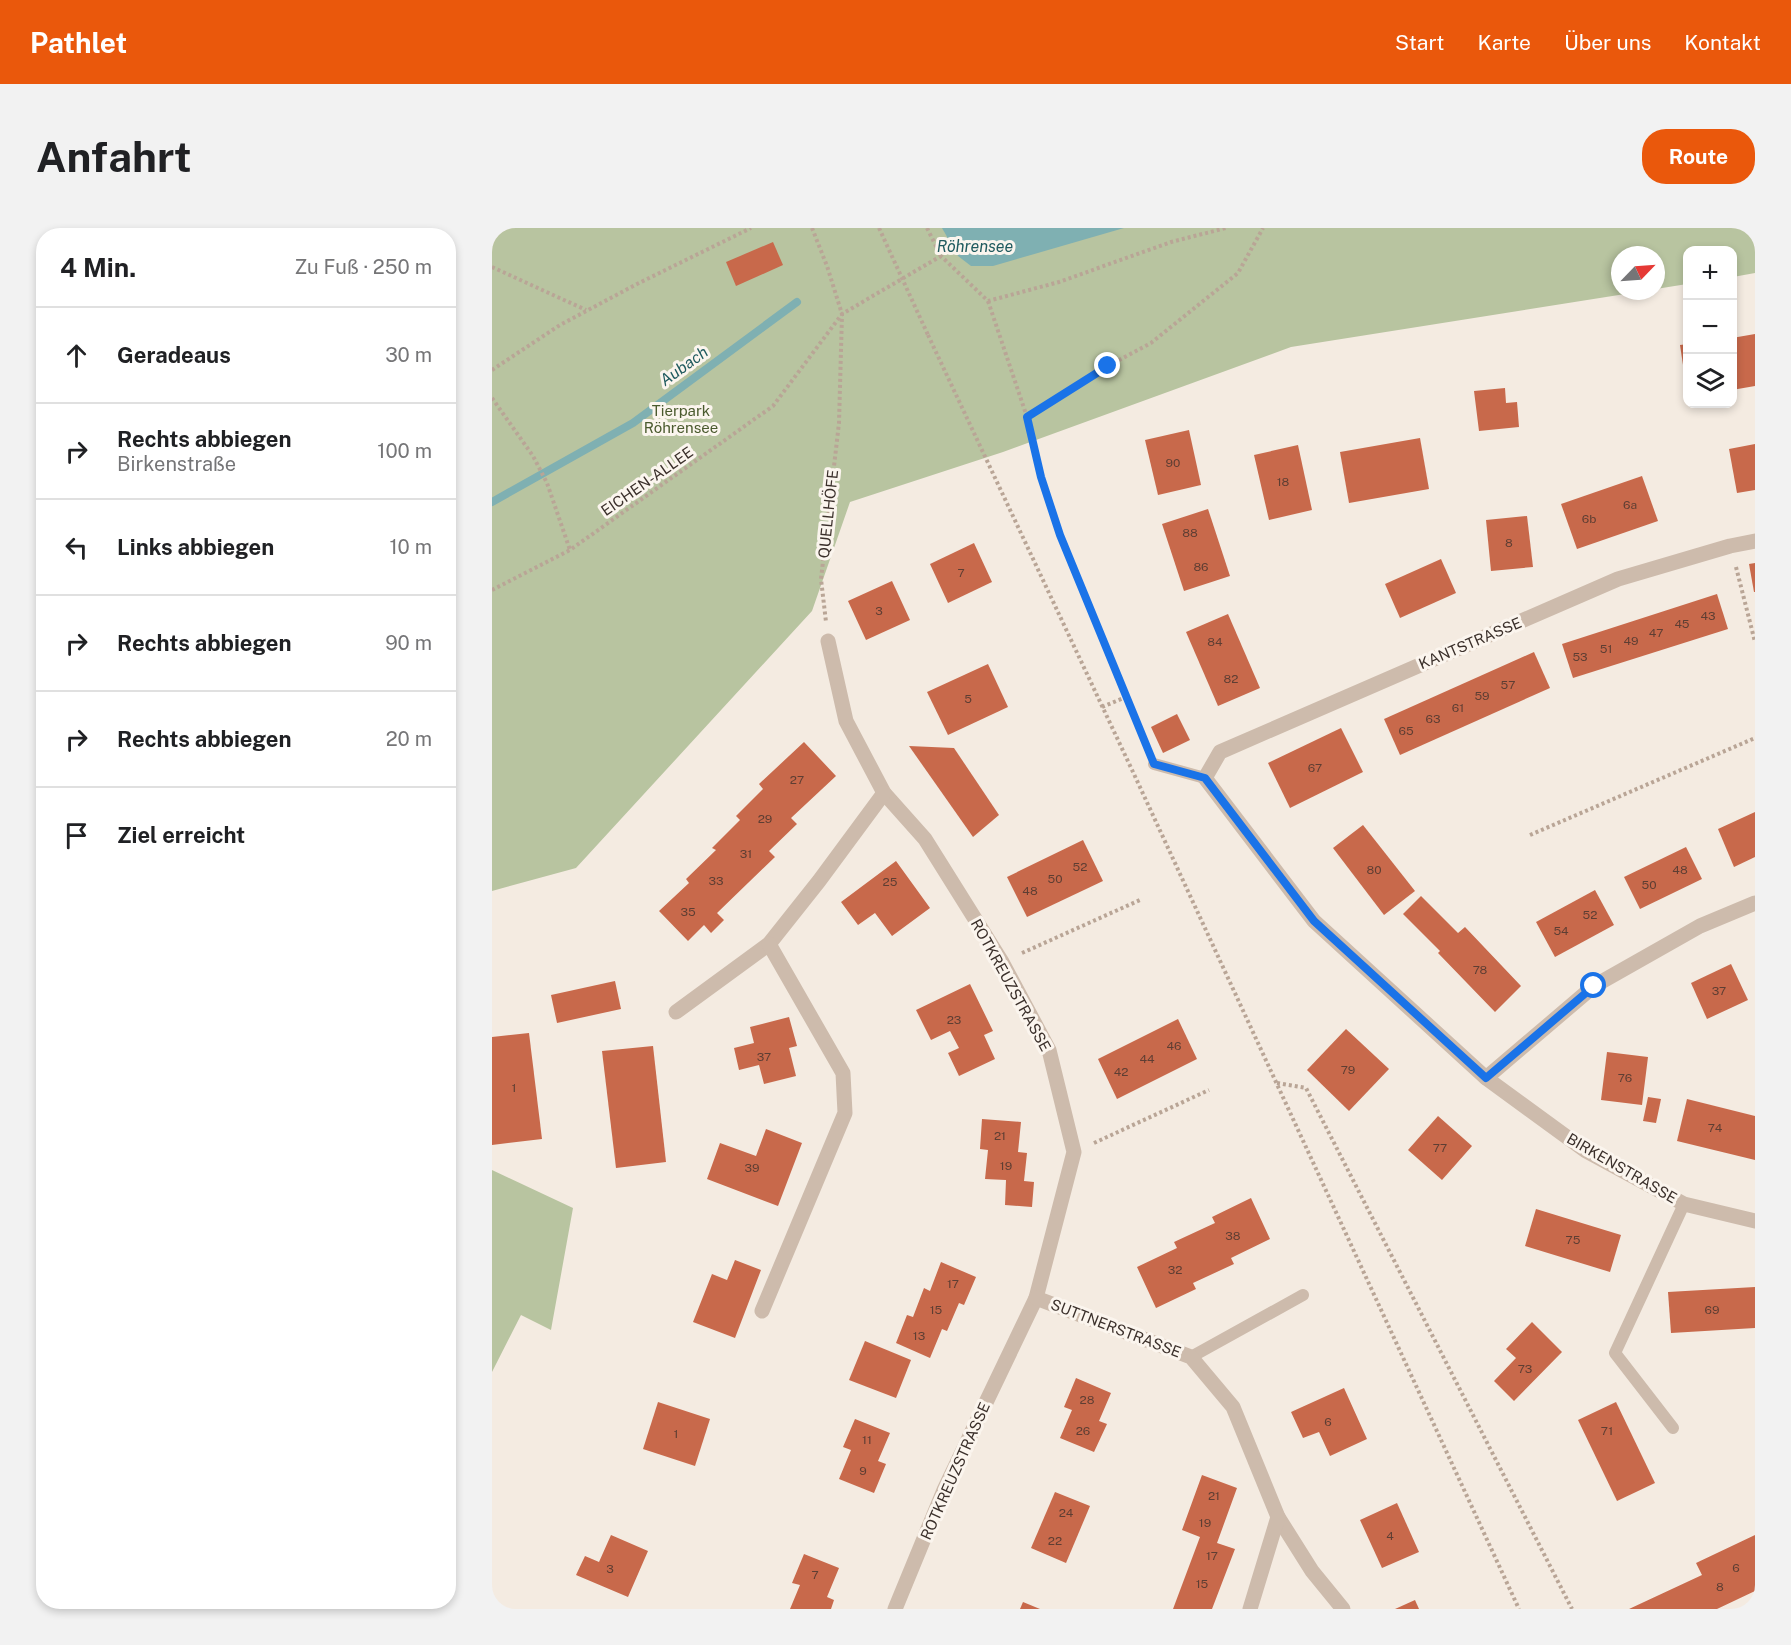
<!DOCTYPE html>
<html lang="de">
<meta charset="utf-8">
<style>
:root{--surface:#fff;--page:#f2f2f2;--text:#202124;--muted:#757577;--line:#e0e0e0;--accent:#ea580c}
body{margin:0;font-family:"Public Sans",sans-serif;background:var(--page);color:var(--text)}
.controls{position:absolute;right:18px;top:18px;display:grid;overflow:hidden;border-radius:12px;box-shadow:0 3px 9px #0003}
.controls button{width:54px;height:54px;display:grid;place-items:center;padding:0;border:0;border-bottom:2px solid var(--line);background:var(--surface);color:var(--text);font:30px sans-serif}
.compass{position:absolute;left:1119px;top:18px;width:54px;height:54px;border-radius:50%;background:var(--surface);box-shadow:0 3px 9px #0003;rotate:65deg}
.stop{position:absolute;width:18px;height:18px;margin:-14px;border:4px solid #1a73e8;border-radius:50%;background:#fff}
.stop.end{background:#1a73e8;border-color:#fff;box-shadow:0 2px 6px #0008}
.list{margin:0;padding:0;list-style:none}
h2{display:flex;justify-content:space-between;align-items:center;height:78px;margin:0;padding:0 24px;font-size:26px}
h2 small{font-size:20px;font-weight:400;color:var(--muted)}
.list li{display:grid;grid-template-columns:39px 1fr auto;gap:18px;align-items:center;box-sizing:border-box;height:96px;padding:0 24px;border-top:2px solid var(--line)}
.list b{display:block;font-size:22px;white-space:nowrap}
.list p{margin:0;font-size:20px;white-space:nowrap;color:var(--muted)}
.list em{font-size:20px;font-style:normal;color:var(--muted)}
.icon{flex:none;width:33px;height:33px;fill:none;stroke:currentColor;stroke-width:2;stroke-linecap:round;stroke-linejoin:round}
.map{position:relative;flex:none;width:1263px;height:1381px;overflow:hidden;border-radius:24px}
header{display:flex;align-items:center;gap:36px;box-sizing:border-box;height:84px;padding:0 30px;background:var(--accent);color:#fff}
header strong{font-size:28px}
nav{display:flex;gap:33px;margin-inline-start:auto;font-size:21px}
.intro{display:flex;align-items:center;justify-content:space-between;box-sizing:border-box;height:144px;padding:0 36px}
h1{margin:0;font-size:42px}
.button{padding:15px 27px;border-radius:24px;background:var(--accent);color:#fff;font-size:21px;font-weight:700}
main{display:flex;gap:36px;padding:0 36px}
aside{flex:1;background:var(--surface);border-radius:24px;box-shadow:0 3px 9px #0003}
.map>svg:first-child{display:block}
.green{fill:#b8c4a0}
.water{fill:#7fb0b2}
.lines{fill:none;stroke-linecap:round;stroke-linejoin:round}
.stream{stroke:#7fb0b2;stroke-width:8}
.building{fill:#c8694b}
.path{stroke:#b9a596;stroke-width:4;stroke-dasharray:3 3;stroke-linecap:butt}
.lane{stroke:#cdbbac;stroke-width:12}
.street{stroke:#cdbbac;stroke-width:15}
.path-bridge{stroke:#b9a596;stroke-width:4;stroke-dasharray:3 3;stroke-linecap:butt}
.route{stroke:#1a73e8;stroke-width:8}
.labels{text-anchor:middle;dominant-baseline:central;stroke-width:6;stroke-linejoin:round;paint-order:stroke}
.number-label{font-size:12px;fill:#5e3e33}
.park-label{font-size:15px;fill:#4a5a2e;stroke:#fbf5ee}
.street-label{font-size:15px;fill:#3b302b;stroke:#fbf5ee}
.water-label{font-size:16px;font-style:italic;fill:#1f5a5e;stroke:#fbf5ee}
</style>
<header>
<strong>Pathlet</strong>
<nav><a>Start</a><a>Karte</a><a>Über uns</a><a>Kontakt</a></nav>
</header>
<div class="intro"><h1>Anfahrt</h1><a class="button">Route</a></div>
<main>
<aside>
<h2>4 Min.<small>Zu Fuß · 250 m</small></h2>
<ul class="list">
<li><svg class="icon" aria-label="ahead" viewBox="0 0 24 24"><path d="M12 20V5M6 11l6-6 6 6"/></svg><div><b>Geradeaus</b></div><em>30 m</em></li>
<li><svg class="icon" aria-label="right" viewBox="0 0 24 24"><path d="M7 20v-9h11M14 6l5 5-5 5"/></svg><div><b>Rechts abbiegen</b><p>Birkenstraße</p></div><em>100 m</em></li>
<li><svg class="icon" aria-label="left" viewBox="0 0 24 24"><path d="M17 20v-9H6M10 6l-5 5 5 5"/></svg><div><b>Links abbiegen</b></div><em>10 m</em></li>
<li><svg class="icon" aria-label="right" viewBox="0 0 24 24"><path d="M7 20v-9h11M14 6l5 5-5 5"/></svg><div><b>Rechts abbiegen</b></div><em>90 m</em></li>
<li><svg class="icon" aria-label="right" viewBox="0 0 24 24"><path d="M7 20v-9h11M14 6l5 5-5 5"/></svg><div><b>Rechts abbiegen</b></div><em>20 m</em></li>
<li><svg class="icon" aria-label="arrive" viewBox="0 0 24 24"><path d="M6 21V4h12l-3 4 3 4H6"/></svg><div><b>Ziel erreicht</b></div></li>
</ul>
</aside>
<div class="map">
<svg width="1263" height="1381" viewBox="0 0 1263 1381">
<rect width="100%" height="100%" fill="#f4ebe1"/>
<g class="green">
<path d="M0 0H1263V45L1241 49 1240 22H1196L1195 56 1164 61V27H1128V63H1152L799 119 511 224 358 274 320 383 84 640 0 663Z"/>
<path d="M0 942 81 980 59 1102 29 1087 0 1144Z"/>
</g>
<path class="water" d="M450 0H632L501 38H479L466 28Z"/>
<g class="lines">
<path class="stream" d="M0 274 141 195 305 74"/>
</g>
<g class="building">
<path d="M281 14 291 37 244 58 234 34Z"/>
<path d="M1263 106V158L1240 162V110Z"/>
<path d="M1196 116V156L1194 157 1188 117Z"/>
<path d="M1013 160 1014 175 1025 174 1027 199 987 203 982 163Z"/>
<path d="M697 202 709 257 666 267 653 212Z"/>
<path d="M928 210 937 261 857 275 848 224Z"/>
<path d="M1263 216V262L1245 265 1237 221Z"/>
<path d="M806 217 820 282 777 292 762 227Z"/>
<path d="M1150 248 1166 293 1085 321 1069 276Z"/>
<path d="M716 281 738 348 692 363 670 296Z"/>
<path d="M1035 288 1041 339 999 343 994 292Z"/>
<path d="M482 315 500 354 456 375 438 336Z"/>
<path d="M949 331 964 365 908 390 893 356Z"/>
<path d="M1263 335V364H1262L1257 336Z"/>
<path d="M400 353 418 392 374 412 356 373Z"/>
<path d="M1225 366 1236 401 1081 450 1070 416Z"/>
<path d="M736 386 768 460 726 478 694 404Z"/>
<path d="M1042 424 1058 460 908 527 892 491Z"/>
<path d="M496 436 516 479 456 507 435 464Z"/>
<path d="M685 486 698 512 671 525 659 499Z"/>
<path d="M849 500 871 544 798 580 776 535Z"/>
<path d="M312 514 344 548 299 590 305 596 277 623 283 629 225 685 232 692 219 705 212 697 196 713 167 683 197 655 194 651 224 622 220 620 248 592 244 588 271 561 267 556Z"/>
<path d="M417 518 462 520 507 587 481 609Z"/>
<path d="M1263 584V629L1242 639 1226 601Z"/>
<path d="M871 597 923 663 892 687 841 620Z"/>
<path d="M591 612 611 653 535 689 515 649Z"/>
<path d="M1194 619 1210 651 1148 681 1132 649Z"/>
<path d="M404 633 438 680 400 708 383 685 366 697 349 674Z"/>
<path d="M1103 662 1122 697 1063 729 1044 694Z"/>
<path d="M929 668 966 705 973 699 1029 758 1003 784 946 725 948 723 911 686Z"/>
<path d="M1239 736 1256 772 1215 791 1199 755Z"/>
<path d="M123 753 129 781 65 795 59 767Z"/>
<path d="M478 756 501 803 492 807 503 831 467 848 456 825 467 820 458 803 439 812 424 782Z"/>
<path d="M297 789 305 818 297 820 304 848 272 856 267 837 247 842 242 820 262 815 258 799Z"/>
<path d="M686 791 705 831 625 871 606 831Z"/>
<path d="M854 801 897 841 857 883 815 842Z"/>
<path d="M37 805 50 911 0 917V809Z"/>
<path d="M161 818 174 934 124 940 110 823Z"/>
<path d="M1115 824 1156 829 1150 877 1109 872Z"/>
<path d="M1156 869 1169 871 1164 895 1151 893Z"/>
<path d="M1195 871 1263 888V932L1185 913Z"/>
<path d="M946 888 980 918 950 952 916 922Z"/>
<path d="M490 891 529 894 526 924 535 925 532 953 542 954 540 979 513 977 514 952 493 951 496 922 488 921Z"/>
<path d="M274 901 310 915 286 978 215 951 228 915 264 928Z"/>
<path d="M759 970 778 1011 739 1030 742 1036 701 1055 704 1061 664 1080 645 1039 685 1020 682 1014 723 995 720 989Z"/>
<path d="M1044 981 1129 1007 1118 1044 1033 1018Z"/>
<path d="M243 1032 269 1042 243 1110 201 1094 220 1046 235 1052Z"/>
<path d="M449 1034 484 1049 472 1077 467 1075 455 1103 450 1101 438 1130 404 1115 415 1087 421 1089 432 1060 438 1063Z"/>
<path d="M1263 1059V1100L1179 1105 1176 1064Z"/>
<path d="M1040 1094 1070 1124 1022 1173 1002 1153 1024 1130 1014 1121Z"/>
<path d="M373 1113 419 1132 404 1170 357 1152Z"/>
<path d="M584 1150 619 1165 607 1193 615 1196 602 1224 568 1210 580 1182 572 1179Z"/>
<path d="M852 1160 875 1211 838 1228 827 1204 811 1210 799 1184Z"/>
<path d="M166 1174 218 1191 203 1238 151 1221Z"/>
<path d="M1124 1174 1163 1255 1125 1273 1086 1192Z"/>
<path d="M363 1191 398 1205 386 1233 394 1236 382 1265 347 1251 359 1222 351 1219Z"/>
<path d="M710 1247 745 1260 725 1315 743 1321 720 1381H681L708 1309 690 1302Z"/>
<path d="M563 1264 598 1278 574 1335 539 1320Z"/>
<path d="M905 1275 927 1324 890 1340 868 1292Z"/>
<path d="M119 1307 156 1323 136 1369 84 1347 93 1328 107 1334Z"/>
<path d="M1263 1307V1363L1225 1381H1137L1210 1347 1204 1335Z"/>
<path d="M312 1326 347 1340 335 1369 342 1372 339 1381H298L308 1357 300 1355Z"/>
<path d="M923 1372 927 1381H903Z"/>
<path d="M531 1374 548 1381H528Z"/>
</g>
<g class="lines">
<g class="path">
<path d="M320 0 335 38 350 86 347 195 329 351 334 394"/>
<path d="M435 0 449 28 496 73 567 54 679 14 734 0"/>
<path d="M0 39 94 82"/>
<path d="M496 73 535 189 549 249 568 307 655 518"/>
<path d="M436 107 641 544 1027 1381"/>
<path d="M0 142 68 97 145 56 259 0"/>
<path d="M0 170 41 228 55 255 78 322"/>
<path d="M535 189 616 138 659 115 746 45 771 0"/>
<path d="M1244 339 1263 414"/>
<path d="M0 362 78 322 281 178 350 86 449 28"/>
<path d="M610 479 634 469"/>
<path d="M1038 607 1263 510"/>
<path d="M530 725 648 672"/>
<path d="M785 855 814 860 1080 1381"/>
<path d="M602 915 717 862"/>
</g>
<g class="lane">
<path d="M662 536 713 550"/>
<path d="M699 1129 811 1067"/>
<path d="M1181 1200 1123 1125 1192 976"/>
</g>
<g class="street">
<path d="M1263 313 1238 318 1126 351 728 524 713 550 822 693 994 850 1094 923 1192 976 1263 993"/>
<path d="M336 413 354 493 392 565 433 611 510 734 557 822 582 924 544 1070 452 1262 403 1381"/>
<path d="M184 784 277 716 327 653 392 565"/>
<path d="M994 850 1102 758 1208 698 1263 675"/>
<path d="M544 1070 699 1129 741 1179 786 1289 820 1343 851 1381"/>
<path d="M270 1083 353 885 351 845 277 716"/>
<path d="M758 1381 786 1289"/>
</g>
<path class="path-bridge" d="M387 0 436 107"/>
</g>
<g class="lines">
<path class="route" d="M616 138 535 189 549 249 568 307 662 536 713 550 822 693 994 850 1102 758"/>
</g>
<g class="labels">
<g class="number-label">
<text x="681" y="235">90</text>
<text x="791" y="254">18</text>
<text x="1138" y="277">6a</text>
<text x="1097" y="291">6b</text>
<text x="698" y="305">88</text>
<text x="1017" y="315">8</text>
<text x="709" y="339">86</text>
<text x="469" y="345">7</text>
<text x="387" y="383">3</text>
<text x="1216" y="388">43</text>
<text x="1190" y="396">45</text>
<text x="1164" y="405">47</text>
<text x="1139" y="413">49</text>
<text x="723" y="414">84</text>
<text x="1114" y="421">51</text>
<text x="1088" y="429">53</text>
<text x="739" y="451">82</text>
<text x="1016" y="457">57</text>
<text x="990" y="468">59</text>
<text x="476" y="471">5</text>
<text x="966" y="480">61</text>
<text x="941" y="491">63</text>
<text x="914" y="503">65</text>
<text x="823" y="540">67</text>
<text x="305" y="552">27</text>
<text x="273" y="591">29</text>
<text x="254" y="626">31</text>
<text x="588" y="639">52</text>
<text x="882" y="642">80</text>
<text x="1188" y="642">48</text>
<text x="563" y="651">50</text>
<text x="224" y="653">33</text>
<text x="398" y="654">25</text>
<text x="1157" y="657">50</text>
<text x="538" y="663">48</text>
<text x="196" y="684">35</text>
<text x="1098" y="687">52</text>
<text x="1069" y="703">54</text>
<text x="988" y="742">78</text>
<text x="1227" y="763">37</text>
<text x="462" y="792">23</text>
<text x="682" y="818">46</text>
<text x="272" y="829">37</text>
<text x="655" y="831">44</text>
<text x="856" y="842">79</text>
<text x="629" y="844">42</text>
<text x="1133" y="850">76</text>
<text x="22" y="860">1</text>
<text x="1223" y="900">74</text>
<text x="508" y="908">21</text>
<text x="948" y="920">77</text>
<text x="514" y="938">19</text>
<text x="260" y="940">39</text>
<text x="741" y="1008">38</text>
<text x="1081" y="1012">75</text>
<text x="683" y="1042">32</text>
<text x="461" y="1056">17</text>
<text x="444" y="1082">15</text>
<text x="1220" y="1082">69</text>
<text x="427" y="1108">13</text>
<text x="1033" y="1141">73</text>
<text x="595" y="1172">28</text>
<text x="836" y="1194">6</text>
<text x="591" y="1203">26</text>
<text x="1115" y="1203">71</text>
<text x="184" y="1206">1</text>
<text x="375" y="1212">11</text>
<text x="371" y="1243">9</text>
<text x="722" y="1268">21</text>
<text x="574" y="1285">24</text>
<text x="713" y="1295">19</text>
<text x="898" y="1308">4</text>
<text x="563" y="1313">22</text>
<text x="720" y="1328">17</text>
<text x="1244" y="1340">6</text>
<text x="118" y="1341">3</text>
<text x="323" y="1347">7</text>
<text x="710" y="1356">15</text>
<text x="1228" y="1359">8</text>
</g>
<g class="park-label">
<text x="189" y="182">Tierpark<tspan x="189" dy="17">Röhrensee</tspan></text>
</g>
<g class="street-label">
<text transform="translate(155 253) rotate(-35)">EICHEN-ALLEE</text>
<text transform="translate(336 286) rotate(-84)">QUELLHÖFE</text>
<text transform="translate(978 415) rotate(-23)">KANTSTRASSE</text>
<text transform="translate(519 757) rotate(61)">ROTKREUZSTRASSE</text>
<text transform="translate(1130 940) rotate(30)">BIRKENSTRASSE</text>
<text transform="translate(624 1100) rotate(21)">SUTTNERSTRASSE</text>
<text transform="translate(463 1243) rotate(-66)">ROTKREUZSTRASSE</text>
</g>
<g class="water-label">
<text x="483" y="18">Röhrensee</text>
<text transform="translate(192 138) rotate(-36)">Aubach</text>
</g>
</g>
</svg>
<div class="controls">
<button>+</button>
<button>−</button>
<button><svg class="icon" aria-label="layers" viewBox="0 0 24 24"><path d="M12 4l9 5-9 5-9-5zM3 14l9 5 9-5"/></svg></button>
</div>
<svg class="compass" viewBox="-18 -18 36 36"><path d="M0-13l5 13h-10z" fill="#e53935"/><path d="M0 13l5-13h-10z" fill="#757577"/></svg>
<div class="stop" style="left:1102px;top:758px"></div>
<div class="stop end" style="left:616px;top:138px"></div>
</div>
</main>
